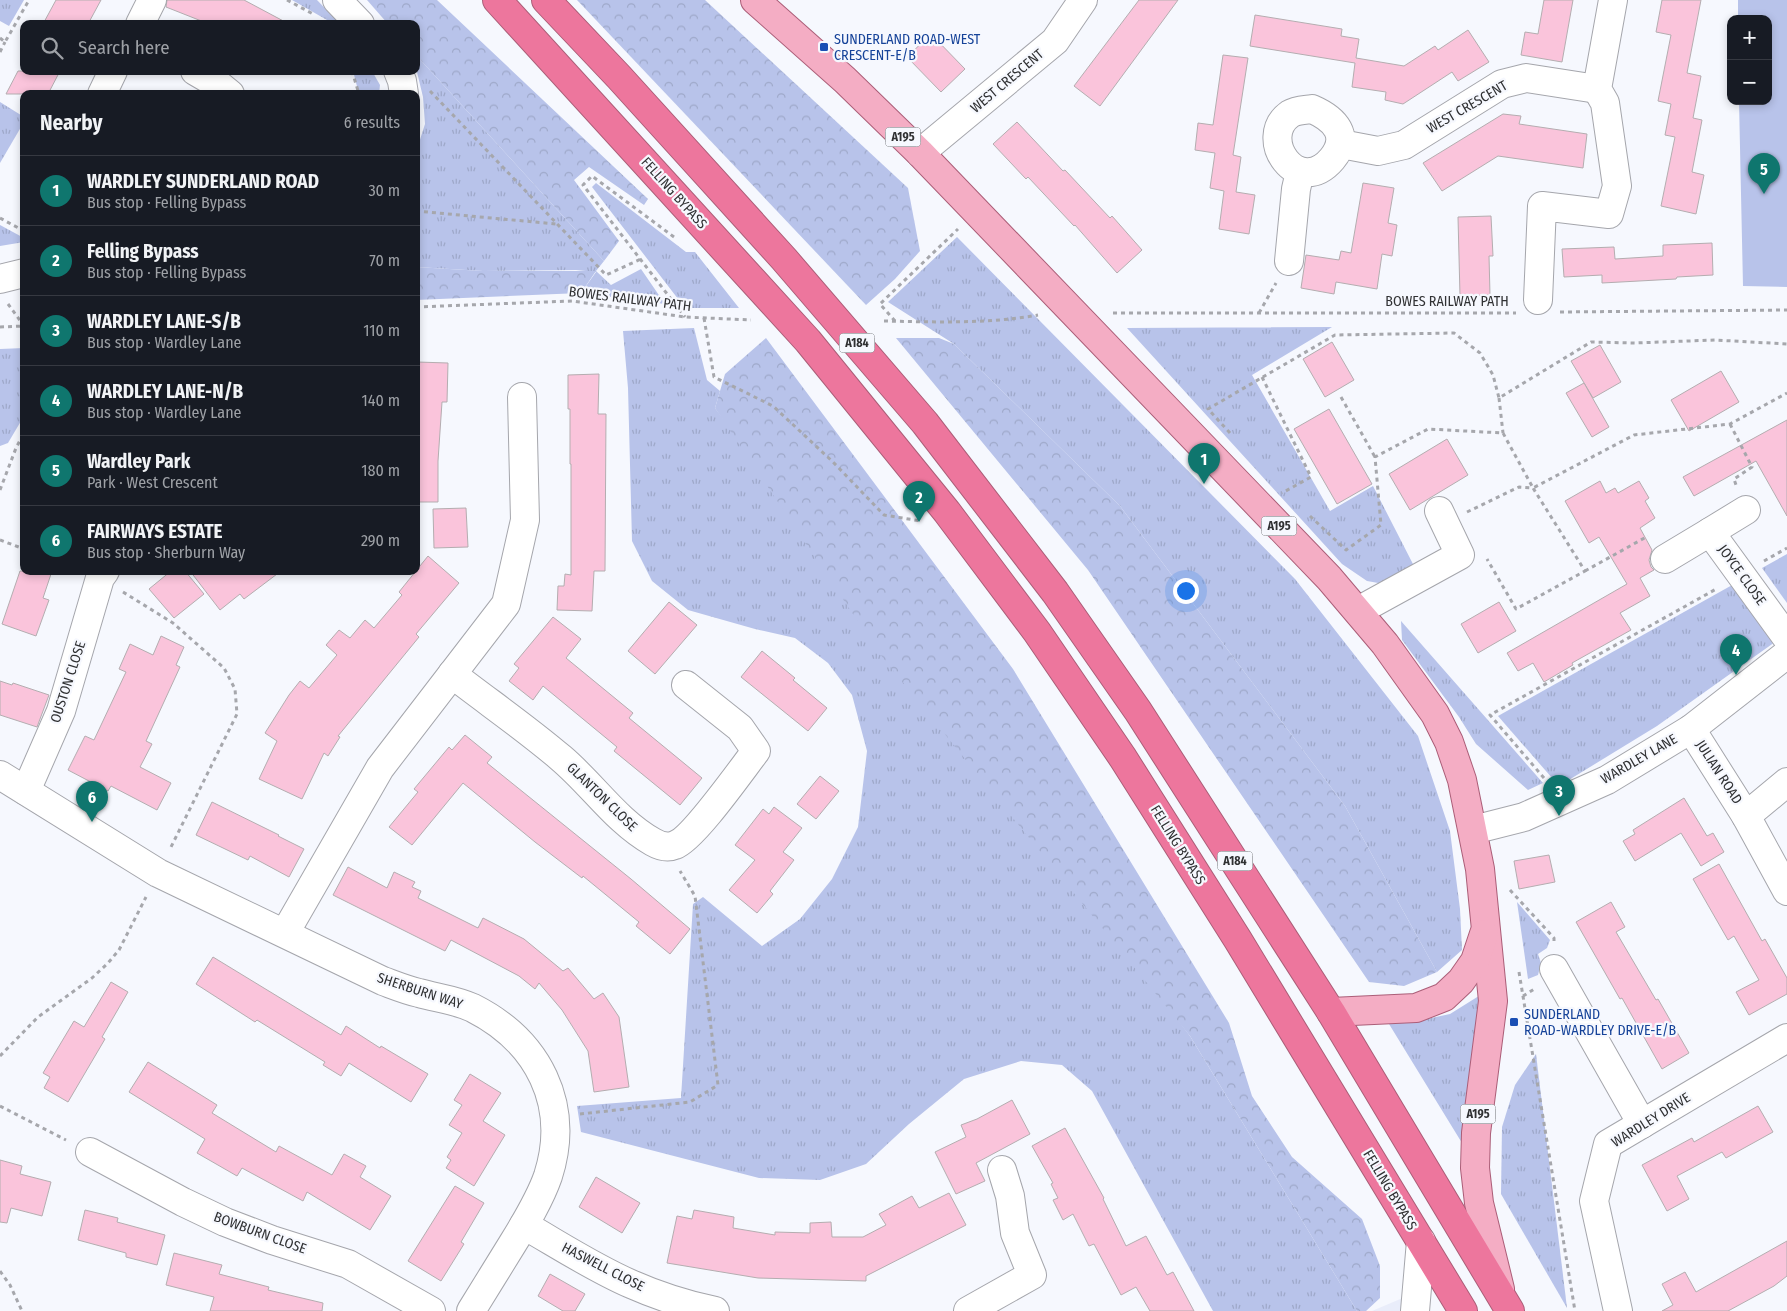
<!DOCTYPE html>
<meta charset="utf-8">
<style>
:root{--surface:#171b24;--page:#242831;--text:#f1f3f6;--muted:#9ea1a6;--line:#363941;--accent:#0f766e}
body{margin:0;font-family:"Fira Sans Condensed",sans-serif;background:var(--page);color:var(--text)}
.controls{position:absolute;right:15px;top:15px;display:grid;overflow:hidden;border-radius:10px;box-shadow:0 2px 8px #0003}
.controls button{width:45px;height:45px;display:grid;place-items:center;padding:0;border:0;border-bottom:1px solid var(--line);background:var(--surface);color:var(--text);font:25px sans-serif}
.you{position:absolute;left:1185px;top:590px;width:18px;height:18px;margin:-12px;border:4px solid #fff;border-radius:50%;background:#1a73e8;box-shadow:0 0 0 8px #1a73e833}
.badge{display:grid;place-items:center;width:32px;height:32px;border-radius:50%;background:var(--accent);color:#fff;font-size:16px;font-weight:700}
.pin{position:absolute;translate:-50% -41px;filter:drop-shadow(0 1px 2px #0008)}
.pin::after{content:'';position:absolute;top:26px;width:18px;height:15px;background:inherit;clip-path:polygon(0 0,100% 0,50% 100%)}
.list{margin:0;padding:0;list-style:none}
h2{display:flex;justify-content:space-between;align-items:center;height:65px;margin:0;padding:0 20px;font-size:21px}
h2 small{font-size:16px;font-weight:400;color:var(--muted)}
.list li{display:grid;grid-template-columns:32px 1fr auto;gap:15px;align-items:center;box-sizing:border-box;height:70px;padding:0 20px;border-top:1px solid var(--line)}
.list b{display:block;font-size:19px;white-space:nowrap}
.list p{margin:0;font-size:16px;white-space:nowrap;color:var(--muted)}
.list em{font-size:16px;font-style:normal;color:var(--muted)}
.icon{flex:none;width:28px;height:28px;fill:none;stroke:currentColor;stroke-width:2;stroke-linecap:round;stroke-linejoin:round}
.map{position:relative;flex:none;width:1787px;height:1311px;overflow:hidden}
.search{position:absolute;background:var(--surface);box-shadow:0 2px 8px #0003;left:20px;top:20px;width:400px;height:55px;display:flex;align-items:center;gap:12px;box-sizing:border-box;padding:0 18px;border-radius:10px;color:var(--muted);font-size:19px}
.panel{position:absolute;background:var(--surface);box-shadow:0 2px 8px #0003;left:20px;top:90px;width:400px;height:485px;border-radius:10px}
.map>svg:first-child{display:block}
.built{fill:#e9edfa}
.grass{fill:url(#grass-tufts)}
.forest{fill:url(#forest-crowns)}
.green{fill:#b8c3ea}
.building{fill:#fac4db;stroke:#b4adb0}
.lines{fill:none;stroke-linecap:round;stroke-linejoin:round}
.minor-casing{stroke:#a5a6ac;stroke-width:30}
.major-casing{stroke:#ab5e78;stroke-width:30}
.highway-casing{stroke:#ab5e78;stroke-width:30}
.path{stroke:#a6a7ac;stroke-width:3;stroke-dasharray:4 4;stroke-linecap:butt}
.minor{stroke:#fff;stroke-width:28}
.major{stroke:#f4adc4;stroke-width:28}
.highway{stroke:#ed769d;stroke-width:28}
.transit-dot{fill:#1a4fb4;stroke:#f6f8fe;stroke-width:2}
.labels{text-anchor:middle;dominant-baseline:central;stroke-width:4.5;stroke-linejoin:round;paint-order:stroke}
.shield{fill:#f6f8fe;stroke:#6b6d70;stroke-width:1}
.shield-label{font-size:12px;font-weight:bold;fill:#303133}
.transit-label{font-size:14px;fill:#164399;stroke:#f6f8fe;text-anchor:start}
.street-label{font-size:14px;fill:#303133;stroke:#f6f8fe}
</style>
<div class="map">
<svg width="1787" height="1311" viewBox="0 0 1787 1311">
<defs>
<pattern id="grass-tufts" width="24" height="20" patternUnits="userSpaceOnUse" patternTransform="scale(1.25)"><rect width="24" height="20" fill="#b8c3ea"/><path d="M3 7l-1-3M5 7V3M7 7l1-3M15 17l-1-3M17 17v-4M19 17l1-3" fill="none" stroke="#9ea8c9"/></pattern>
<pattern id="forest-crowns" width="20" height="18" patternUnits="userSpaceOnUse" patternTransform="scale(1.25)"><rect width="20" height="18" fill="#b8c3ea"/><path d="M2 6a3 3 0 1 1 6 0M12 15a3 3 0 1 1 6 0" fill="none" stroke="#9ea8c9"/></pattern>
</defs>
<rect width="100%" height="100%" fill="#f6f8fe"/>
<path class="built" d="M1405 1297 1413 1311H1372Z"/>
<g class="grass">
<path d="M0 0H24L9 26 0 21Z"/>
<path d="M292 0H317L340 24H334Z"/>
<path d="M416 55 604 261 596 271 611 285 641 269 665 304 581 293 596 272 576 270 483 271 416 267V152L425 124 423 97 416 68Z"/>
<path d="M353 71H372L380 85 379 94H359Z"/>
<path d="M0 102 24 117V122L0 163Z"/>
<path d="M596 183 686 252H695L739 308H685L592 187Z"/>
<path d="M0 225 24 238V242L0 246Z"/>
<path d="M957 237 1295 579 1418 736 1450 831 1460 909 1462 950 1437 972 1345 806 1120 506 954 344 888 302Z"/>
<path d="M1332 327 1252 375 1330 511 1373 486 1414 566 1384 584 1367 581 1342 564 1127 328Z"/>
<path d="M694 328 707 380 720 391 715 408 1190 1036 1357 1311H1213L1092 1091 1062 1065 1021 1061 964 1079 909 1124 866 1164 820 1180 759 1178 581 1132 577 1106 681 1098 693 904 703 897 762 946 800 919 832 879 858 827 867 751 852 695 828 663 795 638 755 629 688 610 652 581 632 541 628 388 623 331Z"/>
<path d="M24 348V416L8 443 0 446V349Z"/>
<path d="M1787 554V603L1762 568Z"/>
<path d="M1734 584 1775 642 1657 726 1559 786 1498 716Z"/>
<path d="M1401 621 1543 783 1528 790 1476 744 1459 717 1402 640Z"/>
<path d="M1517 902 1550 940 1547 948 1538 954 1541 963 1538 975 1528 979Z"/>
<path d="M1482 994 1462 1143 1389 1024 1422 1020 1450 1014Z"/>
<path d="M1536 1054 1567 1308 1501 1194 1502 1127 1515 1085Z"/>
</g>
<g class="forest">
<path d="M367 0H437L648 199 644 205 589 167 574 180 619 241 604 261 416 55V24H388Z"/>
<path d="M577 0H705L908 188 920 251 895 279 866 305Z"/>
<path d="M416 267 483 271H596L581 293 416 300Z"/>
<path d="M766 338 1013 669 1229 1023 1252 1096 1292 1157 1362 1219 1380 1266V1298L1366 1311H1357L1190 1036 879 653 715 408 725 374Z"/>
<path d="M896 338H939L954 344 1120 506 1345 806 1437 972 1404 986 1369 982 1088 570Z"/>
</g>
<path class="green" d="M1738 0H1787V287L1743 286 1739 101H1768V19H1738Z"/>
<g class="building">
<path d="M56 0H101L88 24H43Z"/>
<path d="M167 0H244L289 24H209L166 7Z"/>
<path d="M1139 0H1178L1100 106 1074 86Z"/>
<path d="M1544 0H1573L1562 62 1521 55 1525 32 1538 34Z"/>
<path d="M1662 0H1701L1687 73 1701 76 1693 118 1702 120 1692 172 1704 175 1696 214 1661 206 1675 137 1665 135 1671 104 1658 101 1671 35 1656 32Z"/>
<path d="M1255 15 1342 29 1341 36 1359 39 1356 58 1404 66 1435 46 1438 50 1468 30 1489 62 1458 81 1452 72 1403 104 1385 100 1386 92 1352 87 1355 63 1250 46Z"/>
<path d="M931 34 965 69 941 92 907 57Z"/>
<path d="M1223 55 1248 58 1233 155 1241 157 1236 192 1255 195 1249 234 1219 229 1224 191 1210 188 1215 153 1195 150 1198 123 1213 125Z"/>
<path d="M18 71H60L48 94H6Z"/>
<path d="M1503 114 1521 116 1519 124 1587 134 1583 168 1498 156 1442 191 1423 163Z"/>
<path d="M1017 122 1063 171 1065 170 1110 218 1112 216 1142 250 1117 273 1075 225 1074 226 1028 177 1026 179 993 144Z"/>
<path d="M1363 183 1394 188 1388 223 1397 225 1392 256 1382 254 1377 289 1336 282 1334 294 1301 288 1306 255 1339 260 1341 251 1351 253Z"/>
<path d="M1491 216 1493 256H1489L1490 295 1460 296 1458 217Z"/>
<path d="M1712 243 1713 275 1677 277 1676 279 1602 283V275L1564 277 1562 249 1614 247 1615 259 1663 256V245Z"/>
<path d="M1332 342 1354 380 1325 397 1303 359Z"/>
<path d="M1600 345 1621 382 1593 398 1571 361Z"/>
<path d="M417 362 448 363 447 402H442L438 461V502H416Z"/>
<path d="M1721 371 1739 402 1689 431 1671 400Z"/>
<path d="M599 374 598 414H606L605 571H594L592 611 557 610 558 586H564L565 574 571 575V464H570V409H568V375Z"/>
<path d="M1584 383 1609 427 1592 437 1566 393Z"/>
<path d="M1329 409 1372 484 1337 504 1294 429Z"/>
<path d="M1787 420V516L1756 461 1694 496 1683 477Z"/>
<path d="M1447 439 1468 475 1410 510 1389 474Z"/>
<path d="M1600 481 1606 493 1615 488 1618 493 1639 481 1649 498 1645 501 1655 518 1640 528 1652 550 1649 560 1651 567 1654 570 1640 578 1650 596 1620 613 1631 630 1572 663 1573 665 1544 682 1533 663 1518 671 1507 653 1627 584 1599 537 1589 543 1565 501Z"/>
<path d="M466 508 468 547 434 548 433 509Z"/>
<path d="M428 556 459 583 416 634 419 637 338 736 340 737 328 756 324 753 302 799 259 779 277 741 265 733 289 695 300 681 309 688 337 655 326 645 339 630 350 638 365 620 374 628 402 595 399 592Z"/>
<path d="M20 571H52L43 598 49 600 36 636 2 624Z"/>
<path d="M171 571H185L204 594 174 618 149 589Z"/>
<path d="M190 571H281L244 599 240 594 220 610Z"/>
<path d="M669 602 697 625 655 674 628 651Z"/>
<path d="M1499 602 1516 631 1478 653 1461 624Z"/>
<path d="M553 617 581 639 566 658 633 713 629 718 702 778 680 805 614 751 617 747 543 686 533 700 509 681 519 668 514 664Z"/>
<path d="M161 636 184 647 176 665 180 667 146 741 152 744 140 767 171 783 157 810 111 786 108 791 68 770 85 736 94 740 126 672 119 669 130 644 153 655Z"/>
<path d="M762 651 795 678 793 680 827 708 808 731 741 677Z"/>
<path d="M0 681 12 685 13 683 49 695 37 727 0 715Z"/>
<path d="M465 735 492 757 487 763 631 879 690 929 670 954 636 926 639 922 583 876 582 878 535 842 463 783 412 845 389 827 418 792 414 789 449 747 452 750Z"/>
<path d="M820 776 839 791 816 819 797 804Z"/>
<path d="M1684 798 1707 836 1713 833 1724 852 1701 866 1681 833 1635 861 1623 841 1635 834 1633 830Z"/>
<path d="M212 802 279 835 278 836 304 849 289 877 250 856 248 860 196 835Z"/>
<path d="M774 807 802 828 783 852 794 860 770 891 773 894 757 913 729 890 755 860 735 845 763 809 769 814Z"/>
<path d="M1549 855 1555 882 1519 889 1514 861Z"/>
<path d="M1719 864 1762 941 1765 939 1787 978V994L1749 1015 1736 992 1759 980 1734 936 1728 940 1693 879Z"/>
<path d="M348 867 387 888 394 872 415 882 412 887 421 891 418 898 478 928 483 918 524 939 563 971 568 968 594 999 603 993 619 1017 629 1087 594 1092 588 1051 562 1010 539 983 535 989 519 976 451 940 445 951 333 895Z"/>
<path d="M1611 902 1625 927 1616 932 1656 1000 1658 999 1689 1053 1662 1069 1622 998 1620 999 1576 922Z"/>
<path d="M213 957 341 1035 346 1026 380 1048 381 1046 428 1074 411 1102 349 1063 341 1076 323 1065 325 1062 257 1020 255 1022 196 984Z"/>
<path d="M111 982 128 992 102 1037 105 1039 68 1102 44 1088 50 1077 43 1073 74 1021 84 1027Z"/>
<path d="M148 1062 217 1105 212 1113 276 1152 279 1146 332 1175 344 1154 366 1166 360 1177 391 1196 370 1230 307 1192 303 1201 242 1168 237 1176 197 1153 205 1139 129 1092Z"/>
<path d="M470 1074 501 1093 483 1121 505 1135 474 1186 446 1168 451 1160 447 1157 462 1133 449 1125 462 1105 454 1100Z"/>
<path d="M1012 1100 1030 1134 976 1163 985 1181 956 1194 935 1152 966 1137 961 1125 977 1119Z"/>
<path d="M1758 1106 1773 1132 1726 1158 1722 1152 1677 1176 1689 1199 1667 1211 1642 1165 1692 1138 1694 1142Z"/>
<path d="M1065 1128 1104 1198 1103 1199 1126 1246 1146 1236 1167 1275 1173 1272 1194 1311H1150L1136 1287 1121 1295 1094 1244 1089 1246 1073 1214 1063 1220 1053 1200 1058 1198 1051 1184 1053 1183 1032 1146Z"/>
<path d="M0 1160 22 1166 20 1174 51 1182 42 1216 11 1208 7 1223 0 1222Z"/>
<path d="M596 1177 640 1203 622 1233 579 1207Z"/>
<path d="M455 1186 484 1203 461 1242 464 1244 441 1281 408 1261Z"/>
<path d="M949 1193 966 1225 866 1276V1281L758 1278 667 1263 677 1216 692 1219 694 1210 734 1217 733 1228 775 1235V1232L810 1233V1223L831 1222 832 1237H863L886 1225 879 1214 912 1196 919 1208Z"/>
<path d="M85 1210 118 1218 117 1222 165 1235 157 1265 126 1257V1253L78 1240Z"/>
<path d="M1787 1241V1276L1774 1286 1728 1311H1662L1673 1305 1662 1284 1685 1272 1696 1292Z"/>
<path d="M174 1253 222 1265 219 1274 269 1287 268 1290 323 1303 322 1311H210L214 1297 166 1285Z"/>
<path d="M550 1274 585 1294 575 1311H563L538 1296Z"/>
</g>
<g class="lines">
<defs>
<g id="minor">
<path d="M337 0 360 24"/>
<path d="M140 24 152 0"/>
<path d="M195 71 219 85 230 94"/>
<path d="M398 71 402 81 404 94"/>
<path d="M102 94 113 71"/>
<path d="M1312 109C1335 119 1351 136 1332 159 1298 199 1256 138 1290 114 1296 110 1305 110 1312 109Z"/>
<path d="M1341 144 1378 151 1404 145 1502 84 1526 78 1597 89"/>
<path d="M920 153 1055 41 1083 0"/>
<path d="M1289 261 1296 189 1300 172"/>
<path d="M0 279 24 273"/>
<path d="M1538 300 1542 206 1609 214 1617 186 1605 103 1597 89 1613 0"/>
<path d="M1710 532 1746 510"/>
<path d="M1665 559 1710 532 1787 638"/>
<path d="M1358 611 1460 555 1439 511"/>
<path d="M452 674C488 702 526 728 561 758 593 785 616 821 653 842 660 846 668 848 675 845 693 839 742 769 756 751L740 728 686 685"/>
<path d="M1691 729 1746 816 1787 891"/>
<path d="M0 775 158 873 383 981C394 985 406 990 419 993 437 998 456 1000 473 1008 538 1041 571 1104 548 1176 540 1199 526 1222 513 1243 499 1266 485 1288 471 1311"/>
<path d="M26 791 61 711 100 578 105 571"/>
<path d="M1746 816 1787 782"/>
<path d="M1473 830 1524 817 1607 780 1691 729 1787 654"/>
<path d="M285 933 380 768 506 604 525 520 522 397"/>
<path d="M1554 969 1642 1124"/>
<path d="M90 1152 183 1202 225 1222 272 1240 348 1264 431 1311"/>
<path d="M524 1225C559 1245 594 1268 631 1284 658 1296 687 1305 715 1311"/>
<path d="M968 1311 1032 1275 1015 1233 1010 1196 1002 1170"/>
<path d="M1415 1311 1421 1241"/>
<path d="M1618 1311 1594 1201 1608 1144 1787 1038"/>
</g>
<g id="major">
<path d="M755 0 845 80 920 153 1329 578 1385 644 1435 714 1449 742 1462 780 1480 869 1493 1001 1476 1133 1475 1168 1479 1203 1500 1289"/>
<path d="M1331 1012 1416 1008 1444 997 1461 981 1475 961 1484 934"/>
</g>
<g id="highway">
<path d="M497 0 808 341 947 512 1037 632 1123 758 1238 940 1463 1311"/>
<path d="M546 0 619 77 784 259 925 423 1055 592 1138 711 1331 1012 1510 1311"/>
</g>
</defs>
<use href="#minor" class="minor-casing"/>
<use href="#major" class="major-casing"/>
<use href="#highway" class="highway-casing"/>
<g class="path">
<path d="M287 0 315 15"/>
<path d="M0 38 5 42 29 0"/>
<path d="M0 52 5 42"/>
<path d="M352 71 359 94"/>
<path d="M430 91 606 275 641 259"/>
<path d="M416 211 556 224"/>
<path d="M0 218 24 231"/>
<path d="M674 237 592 176 583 185 685 317"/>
<path d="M8 304 24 326"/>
<path d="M416 307 572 301 685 317 751 320"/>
<path d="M1560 312 1787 310"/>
<path d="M1113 313H1516"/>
<path d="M1259 313 1276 283"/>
<path d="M704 318 714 377 773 406 833 462 884 515 921 521"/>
<path d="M884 321C935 322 988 324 1038 315"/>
<path d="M895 321 880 304 958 229"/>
<path d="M0 327 24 326"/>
<path d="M1262 377 1311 477 1282 493"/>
<path d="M1341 397 1375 457"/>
<path d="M1499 398 1503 433"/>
<path d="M1730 424 1752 467 1734 479 1736 485"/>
<path d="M1230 433 1208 409 1335 335 1454 333 1480 353 1493 375 1499 398 1591 342 1635 343 1715 340 1787 344"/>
<path d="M0 490 16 448 24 433"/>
<path d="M1467 512 1519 487 1533 488 1585 571 1516 609 1487 559"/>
<path d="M1310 516 1346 550 1381 525 1375 457 1428 429 1503 433 1533 488 1634 435 1730 424 1787 393"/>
<path d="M0 540 24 549"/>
<path d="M1764 561 1787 548"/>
<path d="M1585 571 1648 536"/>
<path d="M123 592 173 623 224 668 235 689 237 714 170 849"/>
<path d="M1544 778 1490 715 1718 588"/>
<path d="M1510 890 1554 938V944"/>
<path d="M1519 972 1575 1311"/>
<path d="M1523 996 1536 988"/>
<path d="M0 1056 38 1017 92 978 108 963 119 950 146 897"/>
<path d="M0 1106 66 1140"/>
<path d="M580 1114 690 1102 718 1085 695 896 680 871"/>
<path d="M0 1271 10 1285 22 1311"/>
</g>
<use href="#minor" class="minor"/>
<use href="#major" class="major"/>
<use href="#highway" class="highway"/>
</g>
<g class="transit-dot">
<rect x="819" y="42" width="10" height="10" rx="2.5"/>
<rect x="1509" y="1017" width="10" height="10" rx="2.5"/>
</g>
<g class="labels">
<g class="shield">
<rect x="885.5" y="127.5" width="35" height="19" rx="4"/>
<rect x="839.5" y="333.5" width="35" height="19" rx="4"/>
<rect x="1261.5" y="516.5" width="35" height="19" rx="4"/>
<rect x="1217.5" y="851.5" width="35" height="19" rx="4"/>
<rect x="1460.5" y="1104.5" width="35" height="19" rx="4"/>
</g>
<g class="shield-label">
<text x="903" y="137">A195</text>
<text x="857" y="343">A184</text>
<text x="1279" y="526">A195</text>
<text x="1235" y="861">A184</text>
<text x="1478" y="1114">A195</text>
</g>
<g class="transit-label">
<text x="834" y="39">SUNDERLAND ROAD-WEST<tspan x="834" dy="16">CRESCENT-E/B</tspan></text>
<text x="1524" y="1014">SUNDERLAND<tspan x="1524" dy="16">ROAD-WARDLEY DRIVE-E/B</tspan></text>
</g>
<g class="street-label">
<text transform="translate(1007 81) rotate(-40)">WEST CRESCENT</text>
<text transform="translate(1467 107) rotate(-30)">WEST CRESCENT</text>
<text transform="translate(674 193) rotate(48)">FELLING BYPASS</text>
<text transform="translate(630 299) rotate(7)">BOWES RAILWAY PATH</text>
<text x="1447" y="301">BOWES RAILWAY PATH</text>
<text transform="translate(1742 575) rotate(54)">JOYCE CLOSE</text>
<text transform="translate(68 682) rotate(-72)">OUSTON CLOSE</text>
<text transform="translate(1639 759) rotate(-30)">WARDLEY LANE</text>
<text transform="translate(1719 772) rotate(57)">JULIAN ROAD</text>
<text transform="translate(602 797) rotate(44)">GLANTON CLOSE</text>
<text transform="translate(1178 845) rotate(58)">FELLING BYPASS</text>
<text transform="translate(420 991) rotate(18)">SHERBURN WAY</text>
<text transform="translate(1651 1120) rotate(-32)">WARDLEY DRIVE</text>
<text transform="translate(1390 1190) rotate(59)">FELLING BYPASS</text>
<text transform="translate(260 1233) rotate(20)">BOWBURN CLOSE</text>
<text transform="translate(603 1267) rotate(27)">HASWELL CLOSE</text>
</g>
</g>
</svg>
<div class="controls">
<button>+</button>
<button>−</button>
</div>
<div class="you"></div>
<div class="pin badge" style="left:1204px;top:484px">1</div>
<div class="pin badge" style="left:919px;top:522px">2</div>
<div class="pin badge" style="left:1559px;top:816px">3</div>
<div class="pin badge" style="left:1736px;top:675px">4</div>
<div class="pin badge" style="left:1764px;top:194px">5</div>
<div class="pin badge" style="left:92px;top:822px">6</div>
<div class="search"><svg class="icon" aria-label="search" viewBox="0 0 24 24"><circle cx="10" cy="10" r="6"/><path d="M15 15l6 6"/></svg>Search here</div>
<section class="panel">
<h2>Nearby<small>6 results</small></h2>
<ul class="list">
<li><span class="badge">1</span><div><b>WARDLEY SUNDERLAND ROAD</b><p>Bus stop · Felling Bypass</p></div><em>30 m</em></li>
<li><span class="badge">2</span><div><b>Felling Bypass</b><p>Bus stop · Felling Bypass</p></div><em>70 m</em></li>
<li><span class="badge">3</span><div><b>WARDLEY LANE-S/B</b><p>Bus stop · Wardley Lane</p></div><em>110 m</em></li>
<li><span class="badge">4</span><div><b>WARDLEY LANE-N/B</b><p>Bus stop · Wardley Lane</p></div><em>140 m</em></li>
<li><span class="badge">5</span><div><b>Wardley Park</b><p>Park · West Crescent</p></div><em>180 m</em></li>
<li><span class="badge">6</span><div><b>FAIRWAYS ESTATE</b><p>Bus stop · Sherburn Way</p></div><em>290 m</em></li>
</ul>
</section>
</div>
